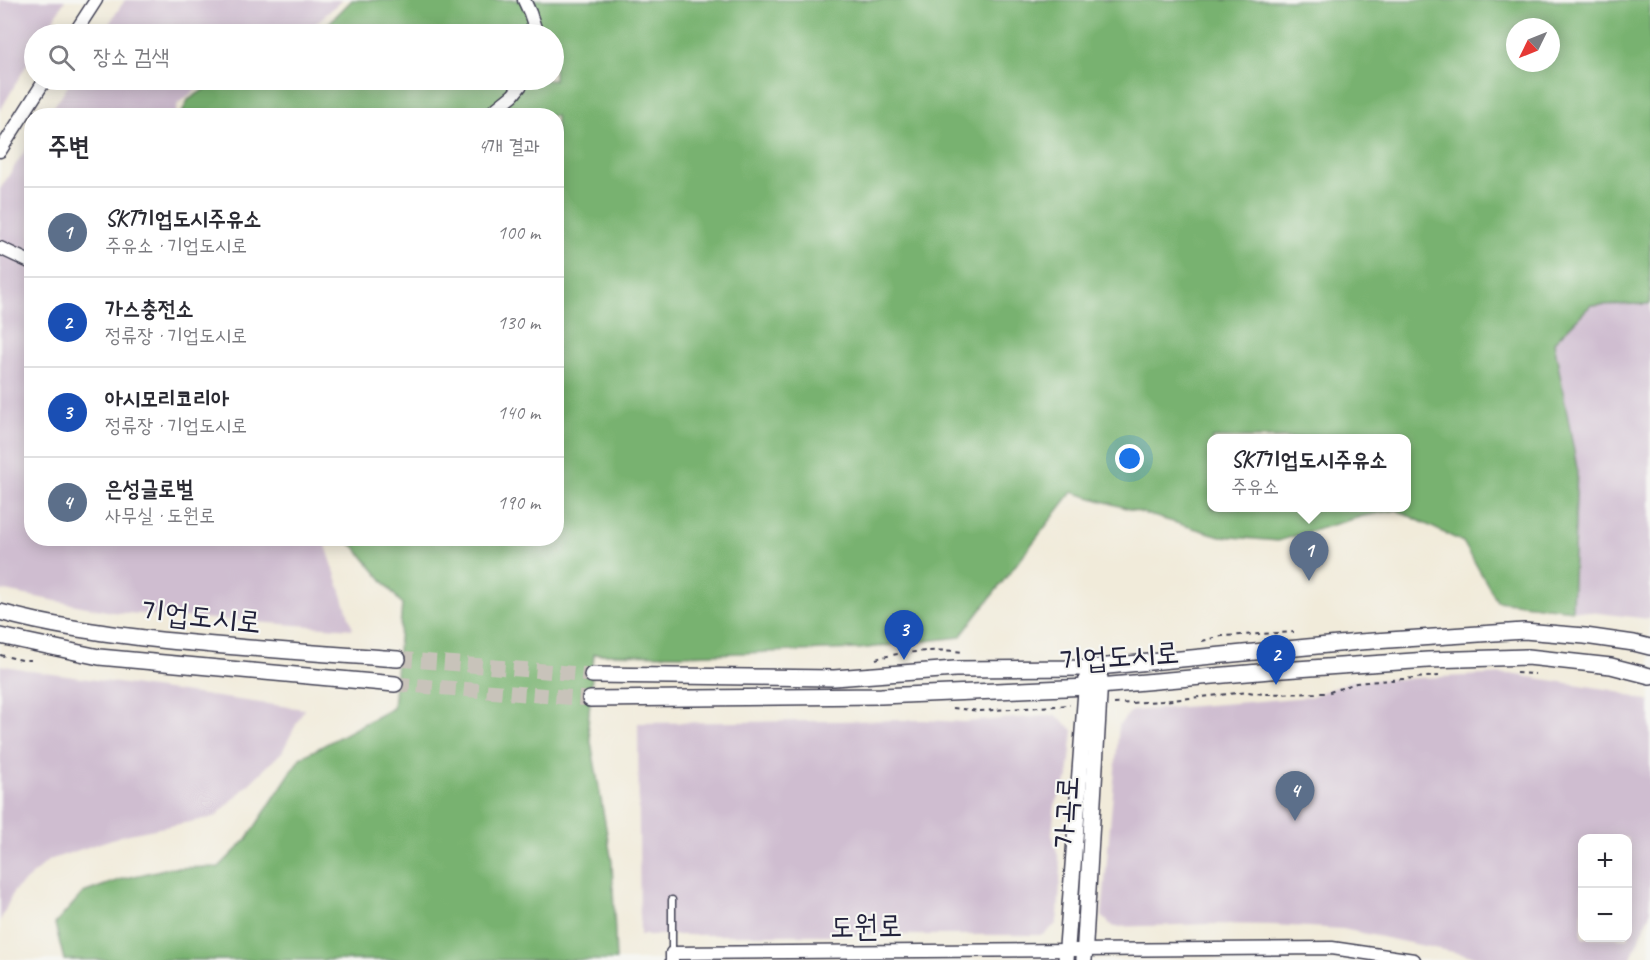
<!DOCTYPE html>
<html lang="ko">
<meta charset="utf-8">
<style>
:root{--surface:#fff;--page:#f2f2f3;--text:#2b2b33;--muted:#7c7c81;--line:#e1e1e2;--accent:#b5179e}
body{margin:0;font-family:Caveat,"Poor Story",sans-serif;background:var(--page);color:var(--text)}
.controls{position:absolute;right:18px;bottom:18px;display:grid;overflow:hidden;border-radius:12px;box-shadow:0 3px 15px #0003}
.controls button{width:54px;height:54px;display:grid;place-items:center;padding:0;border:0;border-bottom:2px solid var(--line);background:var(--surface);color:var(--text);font:30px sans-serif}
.compass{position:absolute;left:1506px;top:18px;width:54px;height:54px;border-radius:50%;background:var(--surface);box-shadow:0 3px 15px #0003;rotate:227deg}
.you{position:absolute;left:1130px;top:459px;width:21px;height:21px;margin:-15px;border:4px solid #fff;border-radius:50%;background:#1a73e8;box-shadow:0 0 0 9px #1a73e833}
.badge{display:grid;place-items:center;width:39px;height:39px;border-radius:50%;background:var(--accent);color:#fff;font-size:20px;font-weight:700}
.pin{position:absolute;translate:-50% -50px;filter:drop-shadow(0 2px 3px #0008)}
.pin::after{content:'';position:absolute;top:32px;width:21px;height:18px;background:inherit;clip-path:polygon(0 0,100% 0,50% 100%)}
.popup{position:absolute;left:1207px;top:434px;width:204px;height:78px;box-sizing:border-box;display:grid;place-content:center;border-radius:12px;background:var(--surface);filter:drop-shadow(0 2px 4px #0005);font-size:20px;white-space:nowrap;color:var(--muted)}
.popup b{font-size:22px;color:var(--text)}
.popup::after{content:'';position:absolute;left:50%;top:100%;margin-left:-12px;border:12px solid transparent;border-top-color:var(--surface)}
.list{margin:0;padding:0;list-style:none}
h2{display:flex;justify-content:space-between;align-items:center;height:78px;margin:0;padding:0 24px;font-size:26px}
h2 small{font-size:20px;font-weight:400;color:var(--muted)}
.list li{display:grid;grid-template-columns:39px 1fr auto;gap:18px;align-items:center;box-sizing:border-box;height:90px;padding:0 24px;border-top:2px solid var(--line)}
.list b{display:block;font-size:22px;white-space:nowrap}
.list p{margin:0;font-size:20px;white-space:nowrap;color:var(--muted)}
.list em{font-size:20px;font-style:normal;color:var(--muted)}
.icon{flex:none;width:33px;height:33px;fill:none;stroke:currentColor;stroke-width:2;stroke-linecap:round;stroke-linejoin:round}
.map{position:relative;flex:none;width:1650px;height:960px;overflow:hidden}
.search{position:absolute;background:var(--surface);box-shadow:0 3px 15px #0003;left:24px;top:24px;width:540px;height:66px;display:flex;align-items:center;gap:15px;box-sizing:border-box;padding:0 21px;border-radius:33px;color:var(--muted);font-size:22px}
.panel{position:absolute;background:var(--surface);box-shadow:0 3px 15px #0003;left:24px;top:108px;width:540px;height:438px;border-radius:24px}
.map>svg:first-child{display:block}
.industrial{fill:#cfbdd0;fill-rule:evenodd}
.forest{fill:#78b270;stroke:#4d6a56;stroke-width:1.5;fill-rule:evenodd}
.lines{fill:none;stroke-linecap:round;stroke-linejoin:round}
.tertiary-tunnel{stroke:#c8c3ba;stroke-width:15;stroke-dasharray:15 8;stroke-linecap:butt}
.service-casing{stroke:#414053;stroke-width:9}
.minor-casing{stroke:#414053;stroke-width:15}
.tertiary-casing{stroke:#414053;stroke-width:18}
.path{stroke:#414053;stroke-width:2;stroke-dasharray:4.5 4.5;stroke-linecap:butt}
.service{stroke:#fff;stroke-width:6}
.minor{stroke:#fff;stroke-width:12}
.tertiary{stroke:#fff;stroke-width:15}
.labels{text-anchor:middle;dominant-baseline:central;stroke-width:4.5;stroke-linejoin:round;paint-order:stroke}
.street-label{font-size:30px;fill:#22223b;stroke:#f6f6f2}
</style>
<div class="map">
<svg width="1650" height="960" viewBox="0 0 1650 960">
<rect width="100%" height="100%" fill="#f6f6f2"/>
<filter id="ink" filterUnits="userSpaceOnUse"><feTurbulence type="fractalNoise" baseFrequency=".0167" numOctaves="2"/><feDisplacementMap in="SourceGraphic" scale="12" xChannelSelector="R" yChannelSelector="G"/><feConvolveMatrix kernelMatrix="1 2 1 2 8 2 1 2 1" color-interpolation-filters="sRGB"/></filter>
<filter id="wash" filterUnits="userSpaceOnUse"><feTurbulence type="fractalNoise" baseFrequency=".008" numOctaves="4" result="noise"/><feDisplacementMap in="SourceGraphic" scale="24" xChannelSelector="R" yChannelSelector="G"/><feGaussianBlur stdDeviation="1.35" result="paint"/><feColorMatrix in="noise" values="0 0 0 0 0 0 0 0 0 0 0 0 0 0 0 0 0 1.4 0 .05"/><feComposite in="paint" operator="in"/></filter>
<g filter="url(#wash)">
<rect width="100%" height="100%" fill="#f1ebda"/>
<g class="industrial">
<path d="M0 0H65L45 34H34V52L0 111Z"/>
<path d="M125 0H342L304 34H102Z"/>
<path d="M72 80H210L178 103 175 115H48Z"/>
<path d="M31 141 32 538 324 539 353 629 112 612 0 590V189Z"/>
<path d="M1650 304V619L1572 610 1577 468 1554 342 1591 305Z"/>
<path d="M0 665 38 672 304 709 282 752 215 817 124 835 49 860 14 891 0 921Z"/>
<path d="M1510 674 1612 690 1650 702V913L1630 960H1491L1343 929 1273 925 1207 924 1113 927 1102 916 1119 725 1131 711 1310 697 1351 681ZM1628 838V938H1582V838Z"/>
<path d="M1056 715 1073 730 1068 777 1055 805 1052 834 1061 867 1058 915 1056 924 1043 935H640L638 723 923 720 963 722Z"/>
</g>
<path class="forest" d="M352 0H1650V304L1591 305 1554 342 1577 468 1572 610 1497 601 1463 542 1397 510 1363 516 1278 541 1220 536 1072 492 960 637 859 649 681 655 594 654 588 725 612 862 616 960H64L55 924 83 893 122 879 169 868 219 867 247 839 300 758 393 708 402 604 355 547 343 539 556 538V116L181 115 188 100 214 83 227 80H554V34H318ZM1515 27H1551V63H1515ZM1212 438H1406V508H1212Z"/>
</g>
<g filter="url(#ink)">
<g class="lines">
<g class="tertiary-tunnel">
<path d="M398 659 592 675"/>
<path d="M395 684 590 699"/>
</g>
<defs>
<path id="service" d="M672 953V900"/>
<g id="minor">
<path d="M524 0 530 13 537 34"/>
<path d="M74 34 96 0"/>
<path d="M487 116 513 95 525 80"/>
<path d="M0 151 45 80"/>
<path d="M0 248 32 263"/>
<path d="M672 960V953L1332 948 1414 960"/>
</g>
<g id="tertiary">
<path d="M0 612C50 626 101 633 152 639 234 648 316 653 398 659"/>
<path d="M0 636 99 657 395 684"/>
<path d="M592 675 834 678 955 669 1087 668 1359 642 1524 631 1585 636 1634 643 1650 647"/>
<path d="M590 699 881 696 1088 687 1282 670 1428 660 1528 657 1611 666 1650 676"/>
<path d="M1066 960 1087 677"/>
<path d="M1084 960 1100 678"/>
</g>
</defs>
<use href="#service" class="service-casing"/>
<use href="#minor" class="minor-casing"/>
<use href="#tertiary" class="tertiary-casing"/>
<g class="path">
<path d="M1202 641 1222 636 1294 632"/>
<path d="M0 655 22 660H36"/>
<path d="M876 659C891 653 950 647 965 653"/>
<path d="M1516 673 1535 674"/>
<path d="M1114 704 1162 701 1248 692 1263 694 1327 693 1356 683 1439 676"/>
<path d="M953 708 980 711 1070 705"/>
</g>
<use href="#service" class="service"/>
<use href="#minor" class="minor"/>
<use href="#tertiary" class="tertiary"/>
</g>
</g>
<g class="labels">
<g class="street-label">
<text transform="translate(201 616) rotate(6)">기업도시로</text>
<text transform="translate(1119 656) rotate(-4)">기업도시로</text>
<text transform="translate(1066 812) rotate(-87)">가곡로</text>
<text transform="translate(866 926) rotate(-1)">도원로</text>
</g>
</g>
</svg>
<div class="controls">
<button>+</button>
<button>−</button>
</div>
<svg class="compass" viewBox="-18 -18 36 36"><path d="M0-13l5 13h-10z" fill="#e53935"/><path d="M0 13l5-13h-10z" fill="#7c7c81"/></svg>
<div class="you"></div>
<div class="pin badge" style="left:1309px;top:581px;background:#5c6f8a">1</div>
<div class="popup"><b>SKT기업도시주유소</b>주유소</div>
<div class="pin badge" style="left:1276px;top:685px;background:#1a4fb4">2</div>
<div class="pin badge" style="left:904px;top:660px;background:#1a4fb4">3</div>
<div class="pin badge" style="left:1295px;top:821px;background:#5c6f8a">4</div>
<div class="search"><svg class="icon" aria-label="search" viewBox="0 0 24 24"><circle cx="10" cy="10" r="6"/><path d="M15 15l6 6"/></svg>장소 검색</div>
<section class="panel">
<h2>주변<small>4개 결과</small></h2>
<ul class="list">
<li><span class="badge" style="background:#5c6f8a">1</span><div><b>SKT기업도시주유소</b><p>주유소 · 기업도시로</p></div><em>100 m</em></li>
<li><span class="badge" style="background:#1a4fb4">2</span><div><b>가스충전소</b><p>정류장 · 기업도시로</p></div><em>130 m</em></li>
<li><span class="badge" style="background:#1a4fb4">3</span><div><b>아시모리코리아</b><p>정류장 · 기업도시로</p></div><em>140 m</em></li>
<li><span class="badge" style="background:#5c6f8a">4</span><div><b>은성글로벌</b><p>사무실 · 도원로</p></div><em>190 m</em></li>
</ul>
</section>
</div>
